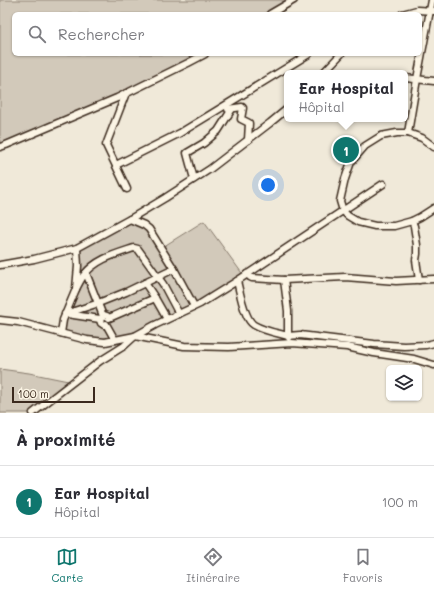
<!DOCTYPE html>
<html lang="fr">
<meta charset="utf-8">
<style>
:root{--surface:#fff;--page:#f7f7f7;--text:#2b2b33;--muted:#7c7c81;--line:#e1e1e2;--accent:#0f766e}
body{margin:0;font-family:Mali,sans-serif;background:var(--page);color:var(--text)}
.controls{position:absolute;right:12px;bottom:12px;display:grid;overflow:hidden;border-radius:6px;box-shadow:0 1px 3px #0004}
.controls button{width:36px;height:36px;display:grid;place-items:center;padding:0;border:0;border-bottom:1px solid var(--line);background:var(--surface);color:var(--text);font:20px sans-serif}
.scale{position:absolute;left:12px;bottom:10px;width:83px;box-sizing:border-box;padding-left:4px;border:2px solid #3b2a1e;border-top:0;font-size:11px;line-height:14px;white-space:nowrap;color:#3b2a1e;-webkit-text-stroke:3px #fcf5e5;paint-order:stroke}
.you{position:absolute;left:268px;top:185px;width:14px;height:14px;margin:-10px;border:3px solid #fff;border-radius:50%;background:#1a73e8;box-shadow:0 0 0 6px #1a73e833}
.badge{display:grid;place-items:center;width:26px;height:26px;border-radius:50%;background:var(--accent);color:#fff;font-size:13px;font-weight:700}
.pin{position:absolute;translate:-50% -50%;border:2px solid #fff;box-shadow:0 1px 4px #0006}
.popup{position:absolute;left:284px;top:70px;width:124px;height:52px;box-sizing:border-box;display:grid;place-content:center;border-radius:6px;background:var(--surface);filter:drop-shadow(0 1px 3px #0005);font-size:13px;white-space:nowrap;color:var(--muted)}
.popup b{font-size:15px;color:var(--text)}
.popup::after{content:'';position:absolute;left:50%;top:100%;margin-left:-8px;border:8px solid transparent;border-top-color:var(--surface)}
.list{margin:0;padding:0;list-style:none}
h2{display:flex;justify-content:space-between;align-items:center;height:52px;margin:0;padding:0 16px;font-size:17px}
h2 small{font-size:13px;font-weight:400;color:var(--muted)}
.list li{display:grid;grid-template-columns:26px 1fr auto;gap:12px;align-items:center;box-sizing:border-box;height:72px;padding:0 16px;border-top:1px solid var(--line)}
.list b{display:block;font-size:15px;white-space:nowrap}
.list p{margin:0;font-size:13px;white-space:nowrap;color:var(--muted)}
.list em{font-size:13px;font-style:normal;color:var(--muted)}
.icon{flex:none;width:22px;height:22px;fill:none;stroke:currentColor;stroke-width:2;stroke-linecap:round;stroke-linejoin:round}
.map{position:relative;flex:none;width:434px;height:413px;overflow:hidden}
.search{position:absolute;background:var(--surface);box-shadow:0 1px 3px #0004;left:12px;right:12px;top:12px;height:44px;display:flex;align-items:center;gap:10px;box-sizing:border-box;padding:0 14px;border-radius:6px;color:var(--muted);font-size:15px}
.sheet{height:124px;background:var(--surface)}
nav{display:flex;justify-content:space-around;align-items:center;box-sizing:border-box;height:56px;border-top:1px solid var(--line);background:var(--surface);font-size:11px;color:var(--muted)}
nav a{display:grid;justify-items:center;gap:2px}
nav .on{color:var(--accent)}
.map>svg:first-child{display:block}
.green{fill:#d2c9ba;stroke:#867a6c}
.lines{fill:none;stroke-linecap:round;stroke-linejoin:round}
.minor-casing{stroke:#3b2a1e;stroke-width:9}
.minor{stroke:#fcf5e5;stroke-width:6}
</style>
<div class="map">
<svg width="434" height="413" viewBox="0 0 434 413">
<rect width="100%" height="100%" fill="#f0e9d9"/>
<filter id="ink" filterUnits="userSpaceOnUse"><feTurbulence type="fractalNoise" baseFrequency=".025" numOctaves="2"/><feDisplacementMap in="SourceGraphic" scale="8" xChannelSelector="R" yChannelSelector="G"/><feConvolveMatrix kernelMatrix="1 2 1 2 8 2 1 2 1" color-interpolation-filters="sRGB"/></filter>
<g filter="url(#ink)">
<g class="green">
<path d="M0 0H294L270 14H14V54H205L188 63 0 147Z"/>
<path d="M130 219 144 225 161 248 204 221 244 276 237 281 135 336 104 343 62 335 63 320 73 298 77 248Z"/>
<path d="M0 369 29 373 73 382 33 413H0Z"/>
</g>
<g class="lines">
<defs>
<g id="minor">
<path d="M270 14 294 0"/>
<path d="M402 14 417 10 434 11"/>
<path d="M323 73 341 54"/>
<path d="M405 78 434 81"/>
<path d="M126 93 106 145 127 189"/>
<path d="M228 109 242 107 243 108 241 119 249 123 248 140"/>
<path d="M408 133 417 79 432 0"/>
<path d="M0 147 6 145 117 98 188 63 205 54"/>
<path d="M434 147 422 138 408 133H397L381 136 365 146 351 162 345 179 340 201 343 211 348 216 358 222 375 226H394L412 221 420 217 434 208"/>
<path d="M116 165 180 133 309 54"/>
<path d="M194 179 187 153 204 143 218 131 232 109"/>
<path d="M130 219 144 225 149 229 174 269"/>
<path d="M412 221 414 226 417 245V254L416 260 419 280"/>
<path d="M0 265 34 259 77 248 130 219 165 198 210 169 270 123 287 109"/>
<path d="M86 273 103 316"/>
<path d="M247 274 250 277 252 278 284 280 345 277 396 281 434 279"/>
<path d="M284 280 288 311V336L300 335 374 344 404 346 426 345 434 343"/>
<path d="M237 281C240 292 244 319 254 325 264 331 277 333 288 336L289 338"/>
<path d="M76 289C78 285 81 279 84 275 96 259 116 254 134 248L138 249 163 284 179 314"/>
<path d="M155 298 167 319"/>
<path d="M65 314 96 304 126 292 174 269 194 306"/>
<path d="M67 314 100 319"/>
<path d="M0 320 18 322 87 340 105 342 135 336 184 346 229 347 292 343 347 347 374 353 414 359 434 365"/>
<path d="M61 333 63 320 76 289 78 266 77 248"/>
<path d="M115 340 106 324 104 325 101 323 100 320 104 315 107 316 109 318 155 298 145 283"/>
<path d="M33 413 100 361 124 346 135 336 155 325 200 304 237 281 383 184"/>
</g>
</defs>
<use href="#minor" class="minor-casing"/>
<use href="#minor" class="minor"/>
</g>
</g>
</svg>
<div class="controls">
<button><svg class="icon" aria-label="layers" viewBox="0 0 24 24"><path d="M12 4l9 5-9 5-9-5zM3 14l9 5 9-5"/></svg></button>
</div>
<div class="scale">100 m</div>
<div class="you"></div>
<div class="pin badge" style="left:346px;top:150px">1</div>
<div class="popup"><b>Ear Hospital</b>Hôpital</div>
<div class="search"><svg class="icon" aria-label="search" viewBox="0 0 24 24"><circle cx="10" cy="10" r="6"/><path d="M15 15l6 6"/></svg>Rechercher</div>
</div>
<section class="sheet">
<h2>À proximité<small></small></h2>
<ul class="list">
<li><span class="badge">1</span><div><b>Ear Hospital</b><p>Hôpital</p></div><em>100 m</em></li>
</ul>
</section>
<nav>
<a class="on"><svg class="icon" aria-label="map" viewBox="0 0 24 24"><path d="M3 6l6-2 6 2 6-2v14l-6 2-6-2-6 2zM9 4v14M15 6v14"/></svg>Carte</a>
<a><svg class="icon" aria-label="directions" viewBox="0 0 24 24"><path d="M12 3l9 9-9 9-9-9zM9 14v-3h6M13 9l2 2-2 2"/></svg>Itinéraire</a>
<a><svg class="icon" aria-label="saved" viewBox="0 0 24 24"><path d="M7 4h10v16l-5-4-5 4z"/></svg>Favoris</a>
</nav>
